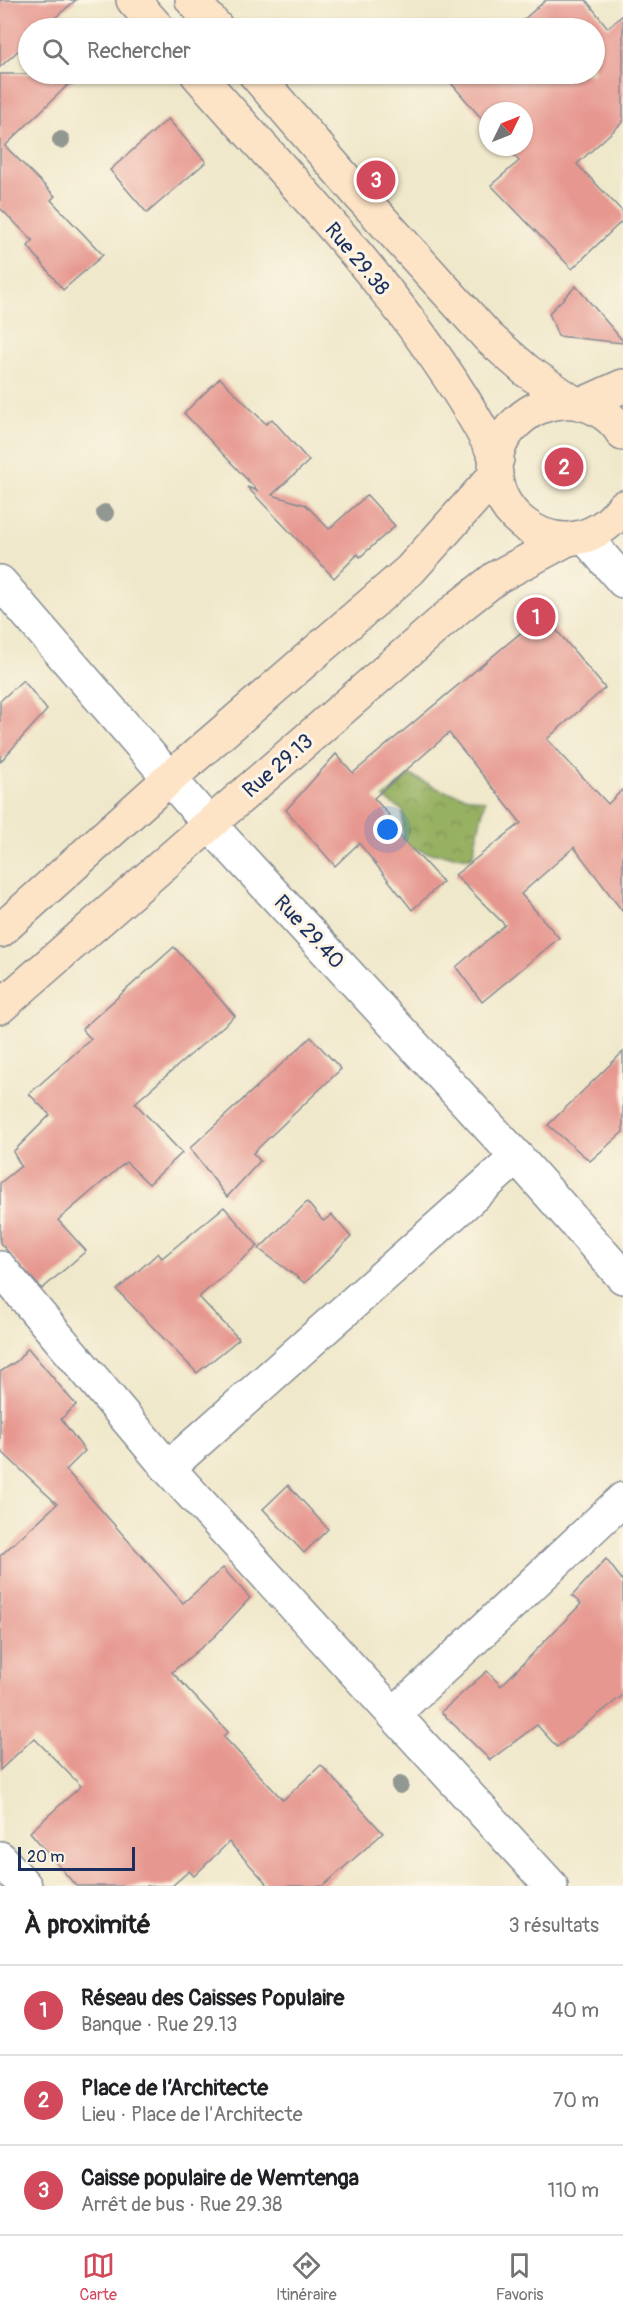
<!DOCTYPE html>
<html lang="fr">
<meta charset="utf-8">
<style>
:root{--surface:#fff;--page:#f6f6f6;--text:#202124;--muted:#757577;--line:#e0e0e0;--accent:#d1495b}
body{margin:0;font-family:Pangolin,sans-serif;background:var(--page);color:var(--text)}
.compass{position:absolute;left:479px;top:102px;width:54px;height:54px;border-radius:50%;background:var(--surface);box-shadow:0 2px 4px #0004;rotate:47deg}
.scale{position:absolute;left:18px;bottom:15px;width:117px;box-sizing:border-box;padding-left:6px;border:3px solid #1b2f5e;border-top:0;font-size:16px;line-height:21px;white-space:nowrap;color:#1b2f5e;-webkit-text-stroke:4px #fcf5e5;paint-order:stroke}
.you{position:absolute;left:388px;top:830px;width:21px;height:21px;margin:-15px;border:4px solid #fff;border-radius:50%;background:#1a73e8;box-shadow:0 0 0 9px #1a73e833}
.badge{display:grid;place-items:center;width:39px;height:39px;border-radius:50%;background:var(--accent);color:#fff;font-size:20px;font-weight:700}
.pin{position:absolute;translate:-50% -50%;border:3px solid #fff;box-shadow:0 2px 6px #0006}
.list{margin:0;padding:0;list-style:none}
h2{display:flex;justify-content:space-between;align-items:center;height:78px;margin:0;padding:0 24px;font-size:26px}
h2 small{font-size:20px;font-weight:400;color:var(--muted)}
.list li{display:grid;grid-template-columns:39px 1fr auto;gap:18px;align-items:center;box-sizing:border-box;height:90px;padding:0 24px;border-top:2px solid var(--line)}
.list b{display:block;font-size:22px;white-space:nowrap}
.list p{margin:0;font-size:20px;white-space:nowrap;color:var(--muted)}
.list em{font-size:20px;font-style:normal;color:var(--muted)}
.icon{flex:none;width:33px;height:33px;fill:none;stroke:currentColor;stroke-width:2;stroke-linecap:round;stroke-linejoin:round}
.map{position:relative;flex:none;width:623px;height:1886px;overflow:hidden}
.search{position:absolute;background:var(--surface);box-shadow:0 2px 4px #0004;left:18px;right:18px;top:18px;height:66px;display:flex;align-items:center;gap:15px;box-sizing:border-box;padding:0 21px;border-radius:33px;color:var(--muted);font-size:22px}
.sheet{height:348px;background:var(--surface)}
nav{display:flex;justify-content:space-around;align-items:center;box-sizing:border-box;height:84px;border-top:2px solid var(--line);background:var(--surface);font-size:16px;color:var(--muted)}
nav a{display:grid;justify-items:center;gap:3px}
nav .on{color:var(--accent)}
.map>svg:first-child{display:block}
.forest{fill:url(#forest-crowns);stroke:#597060;stroke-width:1.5}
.building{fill:#e6978f}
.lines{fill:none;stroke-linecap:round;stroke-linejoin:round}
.minor-casing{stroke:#868c94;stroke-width:36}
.secondary-casing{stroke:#868c94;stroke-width:36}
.minor{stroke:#fff;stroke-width:33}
.secondary{stroke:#fee4c6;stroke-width:33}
.tree{fill:#919891}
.labels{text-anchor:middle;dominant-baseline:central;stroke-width:6;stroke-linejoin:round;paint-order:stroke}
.street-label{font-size:21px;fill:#1b2f5e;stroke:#fcf5e5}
</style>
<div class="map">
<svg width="623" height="1886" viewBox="0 0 623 1886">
<defs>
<pattern id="forest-crowns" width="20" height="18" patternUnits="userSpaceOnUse" patternTransform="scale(1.5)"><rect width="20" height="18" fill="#97b162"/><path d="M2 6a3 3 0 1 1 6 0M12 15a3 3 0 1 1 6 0" fill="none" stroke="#7a9054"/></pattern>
</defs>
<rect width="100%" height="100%" fill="#fcf5e5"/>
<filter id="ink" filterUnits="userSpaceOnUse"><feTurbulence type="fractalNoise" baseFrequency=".0167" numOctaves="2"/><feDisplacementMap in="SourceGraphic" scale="12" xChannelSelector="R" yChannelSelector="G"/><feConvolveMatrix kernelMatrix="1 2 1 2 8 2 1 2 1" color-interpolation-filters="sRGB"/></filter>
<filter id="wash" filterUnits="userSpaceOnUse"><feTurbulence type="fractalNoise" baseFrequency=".008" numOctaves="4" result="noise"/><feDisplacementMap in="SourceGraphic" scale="24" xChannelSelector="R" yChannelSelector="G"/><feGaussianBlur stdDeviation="1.35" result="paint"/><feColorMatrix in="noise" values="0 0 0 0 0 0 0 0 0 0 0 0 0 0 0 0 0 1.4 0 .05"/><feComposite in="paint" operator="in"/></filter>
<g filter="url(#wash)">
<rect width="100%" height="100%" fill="#f0e8ca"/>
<path class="forest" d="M410 775 441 790 485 801 472 858 428 853 403 846V811L384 798Z"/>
<g id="blocks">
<g class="building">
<path d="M0 0H76L43 28H28V42L0 67Z"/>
<path d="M546 0H586L608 28 623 15V122L577 164 623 212V220L572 269 491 185 519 161 507 147H524V111H488V126L451 83 462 74H594V28H514Z"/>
<path d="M0 74H79L5 146 55 196 51 200 103 255 63 290 28 246 33 241 0 208Z"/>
<path d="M168 119 206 162 147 213 110 170Z"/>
<path d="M576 286 623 341V343L558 336 549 313Z"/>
<path d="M220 378 266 424 272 419 309 461 272 495 306 505 329 529 367 495 395 526 360 557 358 554 334 578 247 487 258 491 184 413Z"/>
<path d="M543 614 605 688 547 739 608 804 623 789V912L574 847 521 894 559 938 482 1002 456 967 505 925 455 875 521 823 449 733 374 798 389 815 385 820 443 882 412 910 359 843 335 866 286 810 336 754 353 773Z"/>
<path d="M23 680 47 710 0 762V701Z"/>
<path d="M174 947 235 1016 135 1103 182 1153 149 1184 126 1162 58 1220 86 1251 42 1289 0 1243V1183L21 1166 13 1152 50 1115 29 1094 91 1039 82 1029Z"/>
<path d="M311 1037 341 1069 253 1153 260 1161 227 1197 190 1148Z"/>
<path d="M623 1052V1132L590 1161 548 1125Z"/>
<path d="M307 1202 323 1221 332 1215 351 1237 305 1283 259 1249Z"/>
<path d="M224 1207 258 1246 199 1297 239 1339 197 1373 117 1290 158 1253 162 1258Z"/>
<path d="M28 1348 76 1405 61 1419 85 1451 66 1470 183 1603 223 1568 250 1598 215 1636 172 1672 228 1732 223 1736 283 1800 321 1765 383 1833 323 1886H269L229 1842 194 1876 189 1871 172 1886H76L30 1832 81 1786 34 1738 0 1770V1556L57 1504 0 1450V1372L17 1361Z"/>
<path d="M288 1485 328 1529 304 1553 263 1509Z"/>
<path d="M606 1559 623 1581V1695L557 1747 537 1725 490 1760 441 1712 487 1671 501 1686 581 1604 572 1596Z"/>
</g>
</g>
</g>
<g filter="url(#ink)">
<use href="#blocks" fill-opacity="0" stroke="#868c94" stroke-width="1.5"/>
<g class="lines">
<defs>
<g id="minor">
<path d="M585 537 623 581"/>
<path d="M0 582 210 825 517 1157 623 1277"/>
<path d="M0 1268 168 1468 551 1886"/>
<path d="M168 1468 517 1157"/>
<path d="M394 1714 623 1499"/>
<path d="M0 1858 25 1886"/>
</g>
<g id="secondary">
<path d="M133 0 158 28"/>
<path d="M192 0 217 28"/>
<path d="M197 74C301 192 426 318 497 459"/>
<path d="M255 74 361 197 489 338 527 371 571 401"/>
<path d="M583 404 623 386"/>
<path d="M623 434C611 413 586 400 562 402 540 404 526 412 511 428 455 492 560 590 623 507"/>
<path d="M0 931 170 778 410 570 496 474"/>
<path d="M0 1007 460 606 497 577 566 540"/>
</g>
</defs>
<use href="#minor" class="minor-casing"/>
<use href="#secondary" class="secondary-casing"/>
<use href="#minor" class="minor"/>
<use href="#secondary" class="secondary"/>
</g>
<g class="tree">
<circle cx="61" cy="140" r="9"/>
<circle cx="105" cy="513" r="9"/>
<circle cx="400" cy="1785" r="9"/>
</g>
</g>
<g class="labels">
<g class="street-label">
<text transform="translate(357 259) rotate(50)">Rue 29.38</text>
<text transform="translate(278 766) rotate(-41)">Rue 29.13</text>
<text transform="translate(309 932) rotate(47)">Rue 29.40</text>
</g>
</g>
</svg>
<svg class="compass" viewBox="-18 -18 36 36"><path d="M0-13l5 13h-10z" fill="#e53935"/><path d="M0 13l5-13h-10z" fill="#757577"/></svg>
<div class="scale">20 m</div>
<div class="you"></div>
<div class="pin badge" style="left:536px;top:617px">1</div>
<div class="pin badge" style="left:564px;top:467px">2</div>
<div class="pin badge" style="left:376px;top:180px">3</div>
<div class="search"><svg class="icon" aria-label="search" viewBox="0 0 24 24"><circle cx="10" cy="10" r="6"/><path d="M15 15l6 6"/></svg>Rechercher</div>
</div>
<section class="sheet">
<h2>À proximité<small>3 résultats</small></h2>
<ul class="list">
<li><span class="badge">1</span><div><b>Réseau des Caisses Populaire</b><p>Banque · Rue 29.13</p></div><em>40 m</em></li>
<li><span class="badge">2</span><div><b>Place de l’Architecte</b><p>Lieu · Place de l'Architecte</p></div><em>70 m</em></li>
<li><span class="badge">3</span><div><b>Caisse populaire de Wemtenga</b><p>Arrêt de bus · Rue 29.38</p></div><em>110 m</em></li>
</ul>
</section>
<nav>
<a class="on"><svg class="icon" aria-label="map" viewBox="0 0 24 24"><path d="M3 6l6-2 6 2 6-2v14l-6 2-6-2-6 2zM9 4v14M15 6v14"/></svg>Carte</a>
<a><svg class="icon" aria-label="directions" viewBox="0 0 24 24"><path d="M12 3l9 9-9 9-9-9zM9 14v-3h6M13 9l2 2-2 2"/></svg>Itinéraire</a>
<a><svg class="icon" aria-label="saved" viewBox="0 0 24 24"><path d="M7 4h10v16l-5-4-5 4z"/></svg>Favoris</a>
</nav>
